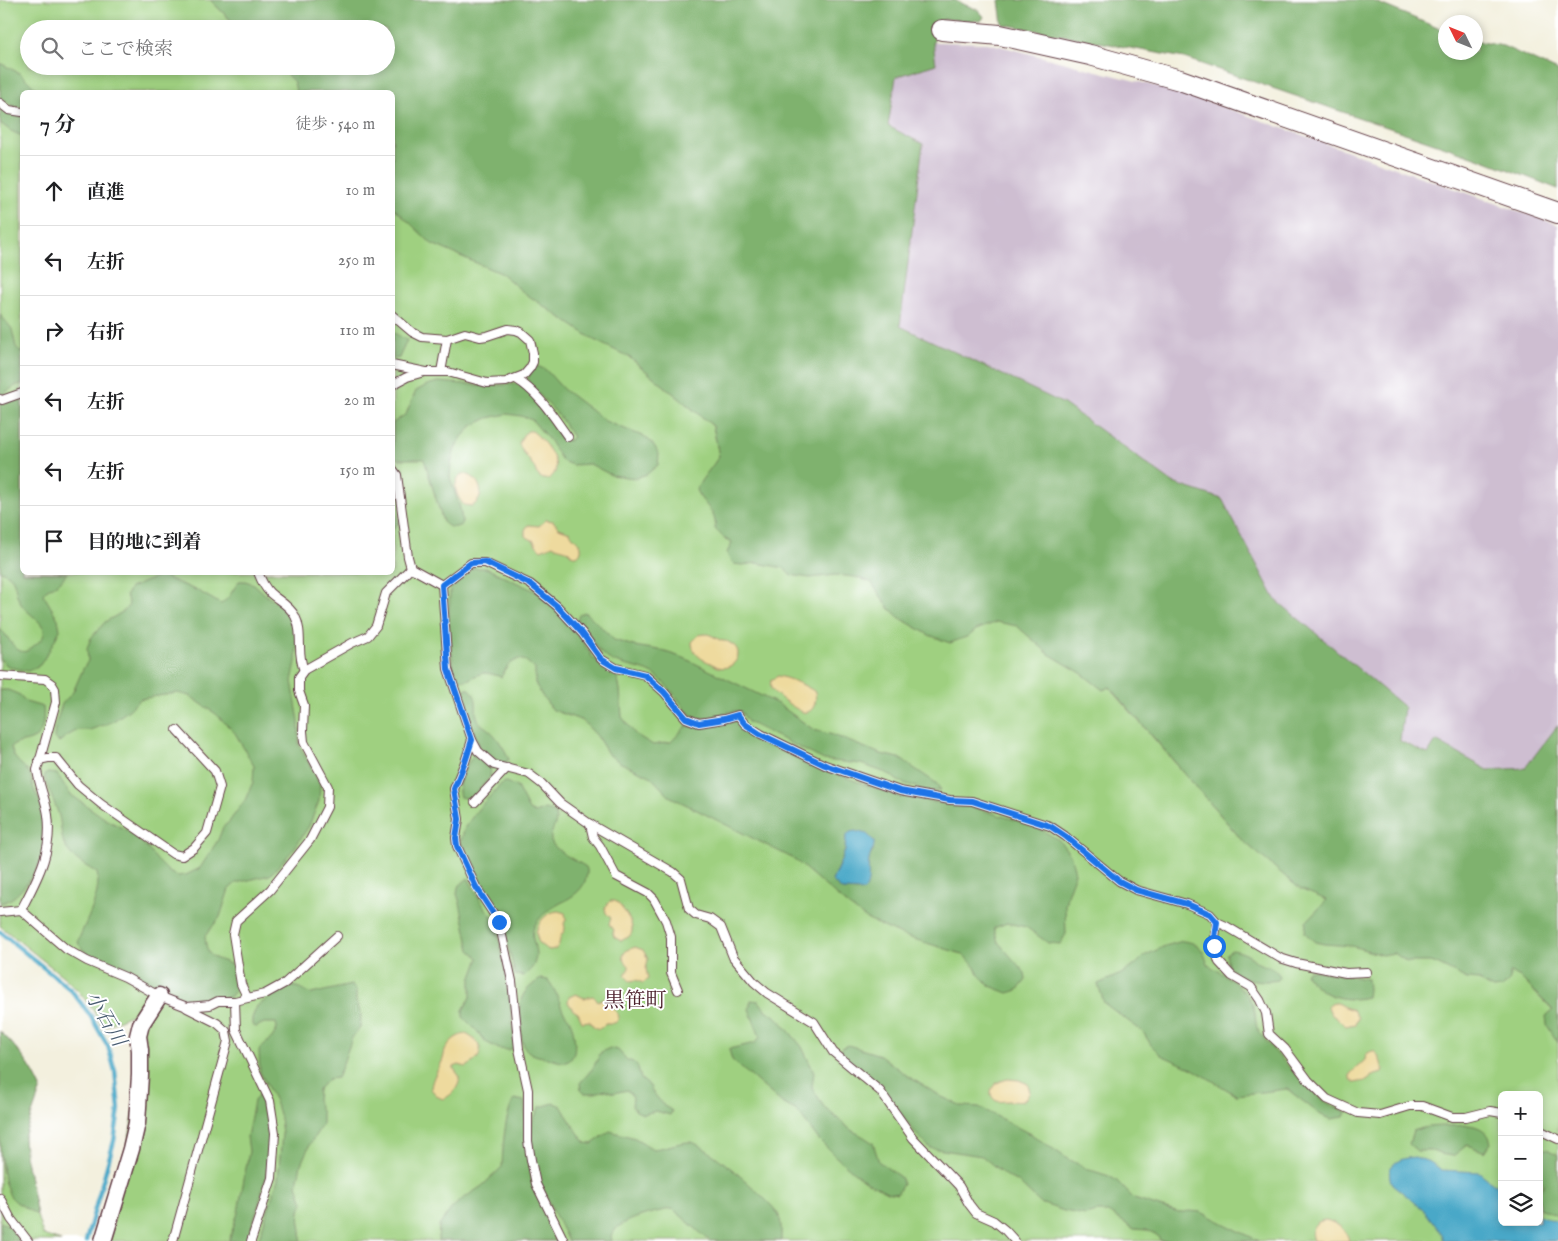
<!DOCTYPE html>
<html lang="ja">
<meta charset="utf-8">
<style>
:root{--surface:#fff;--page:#f2f2f2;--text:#202124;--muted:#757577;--line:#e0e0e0}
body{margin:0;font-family:"IM FELL English","Noto Serif JP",serif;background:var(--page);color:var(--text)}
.controls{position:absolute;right:15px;bottom:15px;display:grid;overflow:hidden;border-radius:8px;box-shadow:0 2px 8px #0003}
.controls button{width:45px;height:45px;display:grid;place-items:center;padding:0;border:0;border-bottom:1px solid var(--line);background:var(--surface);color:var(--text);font:25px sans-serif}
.compass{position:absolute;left:1438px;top:15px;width:45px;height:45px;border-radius:50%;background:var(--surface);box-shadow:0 2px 8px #0003;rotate:313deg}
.stop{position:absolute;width:15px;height:15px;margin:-11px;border:4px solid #1a73e8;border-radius:50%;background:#fff}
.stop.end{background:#1a73e8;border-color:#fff;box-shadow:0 1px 5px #0008}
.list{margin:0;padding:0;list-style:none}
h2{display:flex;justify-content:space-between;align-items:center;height:65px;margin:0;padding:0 20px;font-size:21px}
h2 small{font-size:16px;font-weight:400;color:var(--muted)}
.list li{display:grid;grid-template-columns:32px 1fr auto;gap:15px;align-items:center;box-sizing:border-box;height:70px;padding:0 20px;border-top:1px solid var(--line)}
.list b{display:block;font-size:19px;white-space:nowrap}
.list em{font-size:16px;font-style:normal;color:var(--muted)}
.icon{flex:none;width:28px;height:28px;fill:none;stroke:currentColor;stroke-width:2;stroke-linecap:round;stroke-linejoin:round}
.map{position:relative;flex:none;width:1558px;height:1241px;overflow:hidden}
.search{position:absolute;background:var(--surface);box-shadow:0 2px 8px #0003;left:20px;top:20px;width:375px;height:55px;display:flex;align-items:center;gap:12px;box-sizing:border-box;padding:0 18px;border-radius:28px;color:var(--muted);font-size:19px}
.panel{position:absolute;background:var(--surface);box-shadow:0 2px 8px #0003;left:20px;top:90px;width:375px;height:485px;border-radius:8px}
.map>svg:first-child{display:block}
.industrial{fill:#cebed1}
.green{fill:#9fd080;stroke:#747856;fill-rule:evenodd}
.forest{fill:#7fb26e;stroke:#64684c;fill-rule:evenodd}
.sand{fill:#eeda9e;stroke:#9c7c64}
.water{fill:#4aa8c8;stroke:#4a647a}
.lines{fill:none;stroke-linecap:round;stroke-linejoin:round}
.stream{stroke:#4aa8c8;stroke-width:4.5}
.service-casing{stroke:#633e46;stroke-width:10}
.minor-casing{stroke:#633e46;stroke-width:19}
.tertiary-casing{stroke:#633e46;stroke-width:22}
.service{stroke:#fff;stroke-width:8}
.minor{stroke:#fff;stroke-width:16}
.tertiary{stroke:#fff;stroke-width:20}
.route{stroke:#1a73e8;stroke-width:6}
.labels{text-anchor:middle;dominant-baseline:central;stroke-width:4;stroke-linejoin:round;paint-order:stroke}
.water-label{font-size:20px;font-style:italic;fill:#4a5d72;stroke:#fff}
.quarter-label{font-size:21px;fill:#4a1f2b;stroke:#fff}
</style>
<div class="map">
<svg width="1558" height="1241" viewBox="0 0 1558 1241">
<rect width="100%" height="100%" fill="#fff"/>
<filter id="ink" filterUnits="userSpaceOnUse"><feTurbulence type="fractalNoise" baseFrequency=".02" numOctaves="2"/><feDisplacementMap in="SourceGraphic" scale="10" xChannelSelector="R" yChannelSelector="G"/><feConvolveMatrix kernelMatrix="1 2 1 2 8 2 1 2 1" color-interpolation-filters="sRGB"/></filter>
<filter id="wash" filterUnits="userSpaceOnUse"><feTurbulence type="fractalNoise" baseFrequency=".0096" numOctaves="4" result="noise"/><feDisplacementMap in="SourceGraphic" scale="20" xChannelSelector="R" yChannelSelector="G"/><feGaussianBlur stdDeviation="1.12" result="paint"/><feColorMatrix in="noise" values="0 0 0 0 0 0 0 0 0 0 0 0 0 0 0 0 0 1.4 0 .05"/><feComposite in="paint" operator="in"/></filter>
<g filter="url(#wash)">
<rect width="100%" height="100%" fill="#f3f0de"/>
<path class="industrial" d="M933 42 988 43 1186 94 1558 225V766L1488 770 1436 742 1428 754 1400 740 1404 707 1275 599 1222 499 1173 483 1064 404 900 326 923 144 888 126 896 76 936 64Z"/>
<g class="green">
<path d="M0 0H210L240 29H29V66H278L305 92H22V572H392L393 181 629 357 713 426 719 456 1052 621 1242 840 1430 939 1519 976 1558 1016V1241H110L146 1043 138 1012 103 1027 93 1010 80 993 65 978 0 926ZM1502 1095H1539V1222H1502Z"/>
<path d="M0 1031C17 1048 31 1065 41 1088L24 1137 25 1155 37 1215 43 1235 61 1241H0Z"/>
</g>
<g class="forest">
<path d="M210 0H955C965 7 978 6 984 17L981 21 943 19 933 42 936 64 896 77 888 126 923 144 900 326 1064 404 1173 483 1222 499 1275 599 1404 707 1400 741 1428 754 1436 741 1488 770 1525 768 1558 725V1043L1547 1025 1546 1016 1553 1010 1519 976 1510 973V980L1502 988 1494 989 1485 985 1479 980 1467 979 1439 965 1430 962H1407L1394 953 1382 955 1352 946 1324 944 1315 942 1305 933 1306 922 1327 900 1300 889 1242 840 1110 687 1103 690 1081 673 1049 654 1017 626 997 622 976 630 969 636 950 643 929 635 900 618 889 608 871 582 855 577 836 575 810 578 790 575 784 568 757 563 742 565 734 564 729 559 727 553 732 542 725 539 715 529C718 512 702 504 696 490 702 477 712 468 719 456L713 426 629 357 594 340 523 292 502 274 432 244 393 207 392 92H296L294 82 278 66H386V29H240Z"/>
<path d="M999 0H1371L1445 31 1446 52H1476V41L1503 46 1558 71V189L1478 158 1184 58 1002 24Z"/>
<path d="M0 63 21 74 34 87 44 92H22V107L14 106 0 98Z"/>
<path d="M0 108 22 116V136L11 131 0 123Z"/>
<path d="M0 314 12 329 16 347 22 353V384L17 385 3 394H0Z"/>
<path d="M392 332 407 340 399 358 393 359Z"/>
<path d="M535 365 546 370 563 389 605 421 640 435 649 440 655 447 659 454 658 465 647 474 635 478 611 475 590 464 572 465 562 461 550 441 532 420 521 416 507 414 488 418 472 426 462 437 455 449 451 464 450 477 460 508 462 521 461 525C452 529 450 528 443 522L424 459H399L393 456V423L406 414 416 391 427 385 438 382 488 386 516 384 523 387 535 400 568 441 573 437 559 416 529 383 528 378Z"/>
<path d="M22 397V572L67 573 60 582 46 590 43 594 58 619 60 630 50 649 40 665 28 671 9 667 0 659V629C7 634 10 644 17 649 22 653 27 652 31 648 36 644 46 638 44 630 43 622 26 612 21 604 12 590 20 577 0 571V404H3Z"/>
<path d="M392 477 398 523 395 527 393 528Z"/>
<path d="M474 568H486L537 592 553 607 580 638 593 658 601 665 611 670 616 673 620 689 622 717 635 734 653 745 671 742 686 726 704 727 735 720 755 736 825 770 898 796 947 804 969 806 1035 826 1059 840 1071 856 1075 873 1068 892 1065 905 1066 934 1060 944 1048 943 1026 927 1007 923 994 928 998 942 1025 973 1026 980 1018 990 1008 993 990 986 979 975 973 964 962 954 904 936 868 920 845 903 794 859 669 796 650 776 621 763 608 754 597 736 583 721 553 710 542 696 535 683V669L526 661 519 659 509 664 501 677C496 675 489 673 484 673 471 675 467 687 454 674L449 623 450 590 466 573ZM846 837 874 850 869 857 868 867 860 891 842 890 832 881 845 851Z"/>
<path d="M162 575 169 579 198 591 221 604 228 598 239 581H245L254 584 269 598 283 606 292 620 297 644 296 662 292 681 299 721V745L320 784 319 801 309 826 293 850 270 875 236 883 229 889 220 917 205 936C207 961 214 956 232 965L238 984 235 991 230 997 213 999 197 1003 160 990 87 954 79 945 78 941C86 921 102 894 97 873 88 867 76 861 69 852 60 842 62 828 59 816 55 802 47 789 44 776L47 773 57 774 70 794 107 820 132 833 147 848 157 860 169 872 177 876 186 875 200 868 218 840 223 827 229 822 245 800 253 782 254 766 235 733 216 714 190 696 177 693 140 699 129 710 112 722 90 730H78L67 736 59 742 54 738 55 727 62 704 73 692 83 669 88 661 87 648 91 638 105 622 124 611 129 605 126 595 130 588Z"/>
<path d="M584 612 591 617 614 640 634 646 659 650 684 658 778 704 814 730 833 735 881 754 899 758 936 783 941 790 930 792 898 781 889 774 861 764 824 760 748 722 741 711C727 709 714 720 700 718 686 715 683 704 675 695 670 689 664 683 659 678 645 666 624 668 609 659 598 652 594 641 587 632 584 628 580 624 577 620L579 615Z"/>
<path d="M464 689H470C481 702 473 708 478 719 480 725 485 726 489 730 496 735 507 752 509 760L503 763 492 758 480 747 461 700 462 692Z"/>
<path d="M0 690H8L20 695 26 702 43 707C44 717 44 735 33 739 25 743 19 741 11 747 14 763 24 763 30 775 32 778 31 783 33 786 36 796 43 805 45 814 51 838 42 865 27 883 21 891 11 902 0 903Z"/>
<path d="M475 753 491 767 490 777 470 799 460 797C455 783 467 764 475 753Z"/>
<path d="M506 782 517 787 529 810 535 813 545 809 555 813C558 826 553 825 551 836 548 849 576 860 586 867 588 871 587 873 586 878 581 899 554 902 541 917 522 937 542 945 534 964 533 968 528 972 524 976L515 975 502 920 476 879 465 856 461 841 465 827 479 808 502 783Z"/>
<path d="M468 878 483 905 493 918 496 925 508 983 515 1047 509 1050 499 1049 484 1041 477 1031 463 1017V1010L471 997V980L479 958 470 950 460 903 457 894 458 887Z"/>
<path d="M1183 941C1200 943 1203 949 1208 965 1223 973 1247 989 1253 1006 1256 1013 1255 1021 1257 1028 1262 1041 1317 1098 1329 1104 1334 1107 1341 1109 1346 1112L1344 1117 1331 1119 1321 1115 1287 1089 1236 1095 1193 1069 1161 1055 1151 1045 1143 1032 1104 1003 1098 984 1121 974 1136 964 1144 956 1165 946Z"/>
<path d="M1232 950C1239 951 1245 953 1251 957 1254 959 1257 963 1260 964 1271 968 1273 966 1280 976L1278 980C1264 983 1231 980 1227 961 1226 959 1227 956 1227 953Z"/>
<path d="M1309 970 1367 979 1368 989 1367 997C1343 1003 1318 995 1305 973Z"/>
<path d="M541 979 548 980C555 989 559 1000 563 1011 565 1014 568 1017 570 1020 574 1030 580 1058 566 1062 561 1063 549 1058 543 1057 536 1056 527 1053 524 1046 521 1040 521 1026 520 1020 517 999 524 989 541 979Z"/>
<path d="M351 985 356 990V1001L361 1014 360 1027 352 1038 341 1069 337 1078 328 1079 318 1090 317 1101 322 1114V1125L310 1144 301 1164 297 1184 303 1203C295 1220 303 1224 301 1241H258L278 1179 282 1134 280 1118 275 1101 260 1072 259 1050C267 1040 272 1042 277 1028L276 1023H264L256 1027 252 1025V1018L257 1006 287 986 298 987 311 994Z"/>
<path d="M751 1000 759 1001 765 1009 779 1019 802 1047 814 1072 812 1087 824 1107 851 1130 864 1137 873 1143 879 1162 900 1177 903 1184 897 1194 887 1192 862 1179 836 1157 819 1140 797 1111 782 1103 732 1060 729 1049 755 1043 760 1037 749 1009Z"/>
<path d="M0 1031C17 1048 31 1065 41 1088L24 1137 25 1155 37 1215 16 1202 10 1196 4 1181 0 1151Z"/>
<path d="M848 1045 880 1055 909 1077 942 1097 962 1106 979 1107 1034 1136 1065 1157 1087 1169 1109 1176 1117 1181 1134 1199 1179 1213 1189 1211 1201 1212 1259 1241H1161L1157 1235 1147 1230 1134 1229 1108 1212H1097L1085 1215 1064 1211 1040 1203 1018 1182 1006 1176 982 1156 930 1148 918 1136 882 1089 842 1054 841 1048Z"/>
<path d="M610 1048 618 1050 627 1060 633 1062 638 1067 641 1079 650 1086 652 1091 664 1106 671 1110 672 1112 670 1115 656 1111 643 1114 636 1111 632 1106 633 1097 627 1090 614 1093 606 1090 595 1093H584L581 1090 580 1083 593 1068 601 1052Z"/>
<path d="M258 1095H261C285 1132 259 1203 247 1241H229L238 1212 249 1151 247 1137 254 1101Z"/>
<path d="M514 1099 524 1101 532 1183 561 1241H438L439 1226 451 1209 461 1200 482 1186 502 1167C503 1144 504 1119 514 1099Z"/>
<path d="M554 1103 561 1106 576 1130 586 1143 592 1144 610 1131 635 1138 653 1149C665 1148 679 1142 690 1142 704 1142 771 1201 778 1214 782 1221 781 1233 781 1241H710L673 1209C660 1210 625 1219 616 1229 614 1231 613 1234 611 1236L612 1241H568L540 1184 530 1143 532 1122 540 1107Z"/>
<path d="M1468 1125C1479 1126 1489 1131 1491 1143L1485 1152 1467 1145 1453 1156 1440 1154 1432 1151H1417L1409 1144 1413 1131C1430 1124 1449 1127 1468 1125Z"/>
<path d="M1539 1149H1547L1558 1155V1216L1539 1208V1193L1544 1184 1539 1178Z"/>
<path d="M0 1222 8 1225 20 1241H0Z"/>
</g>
<g class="sand">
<path d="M528 431H532C542 438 566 466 551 477 547 480 544 480 540 477 535 474 536 468 532 464 527 457 522 452 519 444L523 435Z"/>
<path d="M462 474C478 473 489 497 472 506L464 505C456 496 451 483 462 474Z"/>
<path d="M546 520 553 521 559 528 570 532C574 540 577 539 580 544 583 549 580 557 574 556 572 556 569 552 568 551 563 548 558 549 553 545L541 550 536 545 534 541 525 536V530L528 525 539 526Z"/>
<path d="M705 634C712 634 716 639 723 641 728 642 725 640 730 643 747 651 734 672 718 667 714 665 709 662 704 660 697 656 692 650 692 642L699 635Z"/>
<path d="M778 676C788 678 808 686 815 692 817 701 814 714 803 712 797 710 773 694 771 688 770 685 771 683 771 680Z"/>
<path d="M610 901H615C622 906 636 925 631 934 629 938 625 938 621 941L614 937 613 933 614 930 609 924 611 918 606 913 605 908Z"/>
<path d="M558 911 565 913 566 919 564 924C567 931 562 932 560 938 559 943 560 944 556 949L549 950 539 944 536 933C538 922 546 912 558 911Z"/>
<path d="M635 947 643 950 648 959 646 969 648 979 643 983 636 980 630 981 625 976C631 962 631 971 623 958 623 950 629 950 635 947Z"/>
<path d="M576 994 584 998 593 996 598 1001 602 999 612 998 614 1003 612 1007 618 1014 619 1019 615 1023H605C603 1028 599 1030 594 1027L590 1021 582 1022 578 1013 573 1010 568 1002 569 997Z"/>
<path d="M1335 1002 1344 1007 1353 1010 1358 1018 1355 1024 1346 1026 1331 1014 1328 1007 1331 1003Z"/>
<path d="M466 1034C485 1044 485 1057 466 1067L459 1065 454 1067V1069L460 1077C459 1087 453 1095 443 1099L438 1097 431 1089C432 1076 439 1070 443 1059 444 1056 444 1053 445 1051 448 1042 457 1035 466 1034Z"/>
<path d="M1372 1051C1380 1053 1380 1062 1383 1069L1382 1073 1372 1076 1365 1081 1354 1083 1350 1078V1074L1365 1060 1366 1054Z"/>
<path d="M1008 1079 1019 1080 1028 1084 1030 1092C1023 1105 1020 1101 1009 1101 1000 1101 996 1104 991 1095 990 1084 1000 1081 1008 1079Z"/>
<path d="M1326 1220C1336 1223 1347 1229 1349 1241H1313C1309 1230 1314 1221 1326 1220Z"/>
</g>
<g class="water">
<path d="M855 831 867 834 874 841C875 849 870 853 869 860 867 870 871 884 864 891L842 890 832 881 845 851 846 837 850 832Z"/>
<path d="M1415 1157 1430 1162 1442 1170 1479 1172 1502 1190V1222H1539V1215L1558 1222V1241H1444L1442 1234 1423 1209 1392 1184C1383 1165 1399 1158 1415 1157Z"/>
</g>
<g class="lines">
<path class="stream" d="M0 932 71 990 90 1015 108 1046 115 1071 119 1109 114 1141 86 1241"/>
</g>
</g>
<g filter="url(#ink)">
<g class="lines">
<defs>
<g id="service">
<path d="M0 103 9 110 22 112"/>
<path d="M392 315 412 332 422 337 447 339 465 333 480 337 487 336 508 329 516 330 521 332 530 340 533 353V362L530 368 524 375 506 382 487 383 448 372H426L392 365"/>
<path d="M441 372 447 339"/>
<path d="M516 379C538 392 553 416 568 437"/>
<path d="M392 385 407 377 424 372"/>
<path d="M0 399 2 400 22 393"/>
<path d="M392 468 397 475 408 557 411 568 442 585 471 563H485L530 584 557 606 582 633 601 659 616 668 645 675 664 692 686 718 699 723 724 719 738 715 745 724 761 734 825 765 900 791 950 800 972 801 1050 826 1065 836 1119 881 1136 890 1187 904 1210 914 1217 922 1214 946 1219 962 1232 976 1251 987 1260 1000 1266 1013 1269 1034 1285 1049 1308 1080 1327 1099 1358 1113 1380 1115 1410 1106H1422L1452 1117H1466L1490 1111 1502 1113"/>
<path d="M258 572C261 580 264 587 270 593 279 601 289 605 295 616 304 633 296 653 304 670"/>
<path d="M442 585 448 669 472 740 478 751 494 765 529 774 542 784 560 803 590 824 673 872 681 879 689 909 696 915 710 919 721 927 733 957 754 982 767 993 814 1022 833 1052 880 1091 913 1138 959 1186 969 1204 976 1213 994 1221 1005 1230 1015 1241"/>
<path d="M0 676 45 679 52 684 55 689 56 702 37 770C39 786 46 800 48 815 53 852 37 879 21 910"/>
<path d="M472 740 465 762 454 789 459 819 456 838 457 846 476 887 499 922 512 981 519 1049 528 1090V1141L531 1160 536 1184 564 1241"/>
<path d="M39 760 48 758H56L78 785 101 804 173 854 182 856 194 848 207 833 220 787 215 771 177 730"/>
<path d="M475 802 507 768"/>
<path d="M590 824 593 837 600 846 616 876 648 893 654 899 666 921 671 937V973L678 990"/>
<path d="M0 912 21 910 66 949 87 961 125 977 159 996 187 1007 210 1005 218 1001H235L265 994 285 983 337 936"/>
<path d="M1217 922 1226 926 1280 958 1296 963 1346 973 1367 972"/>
<path d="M247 997 241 984 233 934 236 921 270 890 310 840 327 807 328 787 304 742 303 731 304 705 299 691V677L304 670 352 643 368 636 376 626 386 593 411 568"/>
<path d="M235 1001 236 1030 270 1101 275 1133 272 1178 251 1241"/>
<path d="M1539 1130 1558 1139"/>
<path d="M0 1198 11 1219 28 1241"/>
<path d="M173 1241 228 1041 226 1031 217 1023 187 1008"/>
</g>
<path id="minor" d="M103 1241 131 1149 137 1123 140 1075V1050L138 1036 141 1024 159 996"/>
<path id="tertiary" d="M942 30 1000 35 1090 55 1180 80 1558 213"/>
</defs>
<use href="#service" class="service-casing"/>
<use href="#minor" class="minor-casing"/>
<use href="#tertiary" class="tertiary-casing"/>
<use href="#service" class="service"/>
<use href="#minor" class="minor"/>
<use href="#tertiary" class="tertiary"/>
</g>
</g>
<g class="lines" filter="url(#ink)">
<path class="route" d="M499 922 476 887 457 846 456 838 459 819 454 789 465 762 472 740 448 669 442 585 471 563 485 562 530 584 557 606 582 633 601 659 616 668 645 675 664 692 686 718 699 723 724 719 738 715 745 724 760 734 825 765 900 791 950 800 972 801 1050 826 1065 836 1119 881 1136 890 1187 904 1210 914 1217 922 1214 946"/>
</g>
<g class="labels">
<g class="water-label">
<text transform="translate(105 1019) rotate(60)">小石川</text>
</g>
<g class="quarter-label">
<text x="635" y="1001">黒笹町</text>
</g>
</g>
</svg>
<div class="controls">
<button>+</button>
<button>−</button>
<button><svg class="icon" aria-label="layers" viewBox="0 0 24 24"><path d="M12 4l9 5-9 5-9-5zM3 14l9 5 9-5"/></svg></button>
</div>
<svg class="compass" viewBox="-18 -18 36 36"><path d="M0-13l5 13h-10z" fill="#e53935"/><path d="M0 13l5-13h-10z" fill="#757577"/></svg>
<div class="stop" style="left:1214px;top:946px"></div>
<div class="stop end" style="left:499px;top:922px"></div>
<div class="search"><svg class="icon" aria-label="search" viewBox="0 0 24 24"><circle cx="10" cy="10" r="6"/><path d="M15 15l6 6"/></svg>ここで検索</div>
<section class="panel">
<h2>7 分<small>徒歩 · 540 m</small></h2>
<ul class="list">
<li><svg class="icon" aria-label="ahead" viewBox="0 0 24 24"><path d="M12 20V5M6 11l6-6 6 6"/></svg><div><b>直進</b></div><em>10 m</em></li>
<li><svg class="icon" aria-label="left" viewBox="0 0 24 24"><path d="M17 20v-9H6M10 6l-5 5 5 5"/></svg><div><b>左折</b></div><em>250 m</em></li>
<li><svg class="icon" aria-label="right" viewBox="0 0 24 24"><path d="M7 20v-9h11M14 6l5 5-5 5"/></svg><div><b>右折</b></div><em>110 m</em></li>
<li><svg class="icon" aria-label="left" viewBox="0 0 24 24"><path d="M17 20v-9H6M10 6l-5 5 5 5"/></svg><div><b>左折</b></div><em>20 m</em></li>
<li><svg class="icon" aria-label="left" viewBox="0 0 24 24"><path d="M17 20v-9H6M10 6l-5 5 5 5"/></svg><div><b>左折</b></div><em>150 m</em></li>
<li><svg class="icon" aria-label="arrive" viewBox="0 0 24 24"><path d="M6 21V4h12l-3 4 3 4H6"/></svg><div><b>目的地に到着</b></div></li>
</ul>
</section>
</div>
